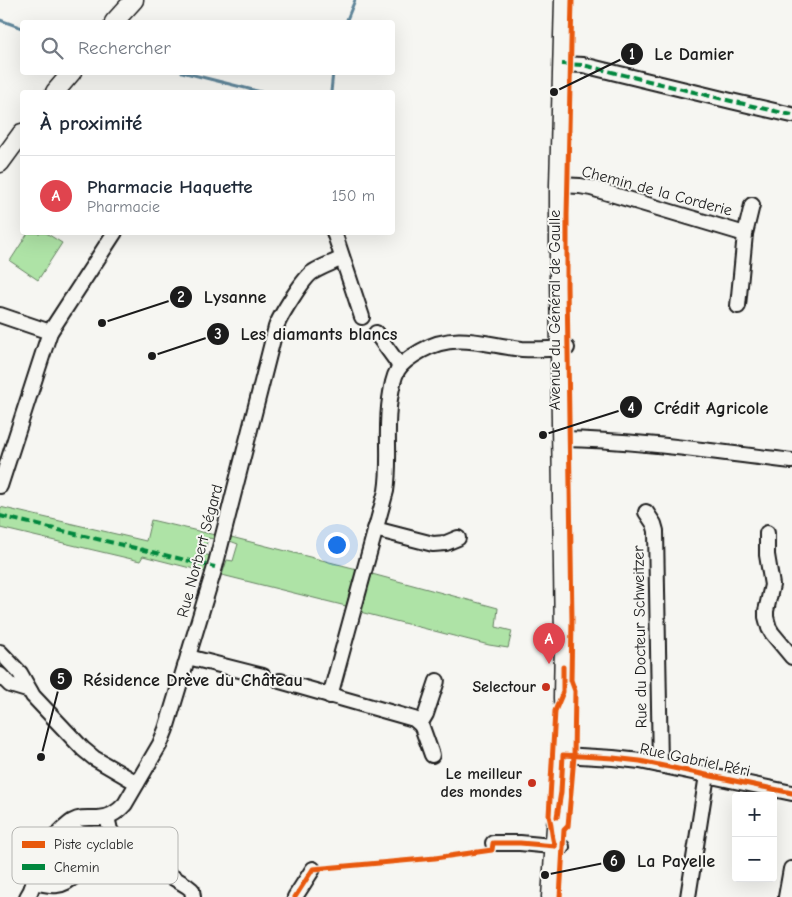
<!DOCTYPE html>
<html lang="fr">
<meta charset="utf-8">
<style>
:root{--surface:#fff;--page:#f6f6f7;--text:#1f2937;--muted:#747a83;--line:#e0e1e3;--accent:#c8321e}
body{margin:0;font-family:"Comic Neue",sans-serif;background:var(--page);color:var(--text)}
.controls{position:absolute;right:15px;bottom:15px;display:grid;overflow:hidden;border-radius:5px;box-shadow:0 5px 20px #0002}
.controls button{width:45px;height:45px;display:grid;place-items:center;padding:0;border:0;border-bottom:1px solid var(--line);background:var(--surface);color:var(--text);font:25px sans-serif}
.you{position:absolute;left:336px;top:544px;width:18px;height:18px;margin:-12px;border:4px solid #fff;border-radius:50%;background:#1a73e8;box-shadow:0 0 0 8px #1a73e833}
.badge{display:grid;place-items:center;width:32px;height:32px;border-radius:50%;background:var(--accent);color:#fff;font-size:16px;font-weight:700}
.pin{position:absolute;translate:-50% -41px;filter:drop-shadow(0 1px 2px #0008)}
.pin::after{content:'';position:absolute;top:26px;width:18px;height:15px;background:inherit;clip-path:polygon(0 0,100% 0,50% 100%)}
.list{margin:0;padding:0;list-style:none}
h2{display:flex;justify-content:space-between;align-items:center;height:65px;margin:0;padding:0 20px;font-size:21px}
h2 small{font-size:16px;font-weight:400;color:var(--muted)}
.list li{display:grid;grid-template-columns:32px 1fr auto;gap:15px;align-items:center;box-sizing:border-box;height:80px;padding:0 20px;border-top:1px solid var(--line)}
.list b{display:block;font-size:19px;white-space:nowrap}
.list p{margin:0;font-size:16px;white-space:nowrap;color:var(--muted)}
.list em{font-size:16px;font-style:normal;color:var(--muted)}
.icon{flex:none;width:28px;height:28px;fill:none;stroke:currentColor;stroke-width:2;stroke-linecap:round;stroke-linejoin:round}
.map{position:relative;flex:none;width:792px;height:897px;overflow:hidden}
.search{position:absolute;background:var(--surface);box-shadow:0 5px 20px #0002;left:20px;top:20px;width:375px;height:55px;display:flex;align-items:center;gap:12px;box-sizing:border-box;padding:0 18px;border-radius:5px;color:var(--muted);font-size:19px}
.panel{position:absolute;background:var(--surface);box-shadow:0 5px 20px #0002;left:20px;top:90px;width:375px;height:145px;border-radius:5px}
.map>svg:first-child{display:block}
.green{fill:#aee3a6;stroke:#658061}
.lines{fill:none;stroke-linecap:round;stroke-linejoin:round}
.stream{stroke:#60869a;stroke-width:3}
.minor-casing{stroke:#1c1c1c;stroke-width:18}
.major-casing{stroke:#1c1c1c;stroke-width:21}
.minor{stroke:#f6f6f2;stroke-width:14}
.major{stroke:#f6f6f2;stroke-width:18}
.quiet{stroke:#00873e;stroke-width:4;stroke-dasharray:8 4;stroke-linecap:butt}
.cycleway-casing{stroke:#f6f6f2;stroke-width:8}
.cycleway{stroke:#e8590c;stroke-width:5}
.poi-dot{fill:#c8321e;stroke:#f6f6f2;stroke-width:2}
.labels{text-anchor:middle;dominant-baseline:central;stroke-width:4;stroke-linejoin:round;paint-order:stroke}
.street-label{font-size:16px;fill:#1c1c1c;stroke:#f6f6f2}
.poi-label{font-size:16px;font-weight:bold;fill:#1c1c1c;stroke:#f6f6f2;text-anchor:end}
.key{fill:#f6f6f2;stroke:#b5b5b2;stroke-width:1}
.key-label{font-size:14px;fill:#1c1c1c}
.leader{fill:none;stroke:#1c1c1c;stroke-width:2}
.callout-dot{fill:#1c1c1c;stroke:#f6f6f2;stroke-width:2}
.mark-label{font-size:15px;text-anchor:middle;font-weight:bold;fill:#fff}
.callout-label{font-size:18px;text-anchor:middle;font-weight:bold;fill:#1c1c1c;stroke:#f6f6f2;stroke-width:4;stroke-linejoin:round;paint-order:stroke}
</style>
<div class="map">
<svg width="792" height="897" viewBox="0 0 792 897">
<rect width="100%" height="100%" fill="#f6f6f2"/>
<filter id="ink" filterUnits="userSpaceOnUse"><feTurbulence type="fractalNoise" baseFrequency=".02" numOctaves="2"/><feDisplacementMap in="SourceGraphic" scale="10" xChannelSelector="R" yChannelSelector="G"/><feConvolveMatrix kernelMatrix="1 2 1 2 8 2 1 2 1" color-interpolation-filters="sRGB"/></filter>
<g filter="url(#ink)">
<g class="green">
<path d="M28 233H46L62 243 38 280 10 261Z"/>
<path d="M0 507 146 541 151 520 215 535 214 539 208 538 204 554 210 556 206 572 143 556 140 561 0 528Z"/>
<path d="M231 537 357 569 346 606 222 575 227 560 233 561 238 544 230 541Z"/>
<path d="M372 574 498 608 496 627 512 631 508 648 489 645 360 612Z"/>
</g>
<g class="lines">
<g class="stream">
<path d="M0 20 22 28"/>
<path d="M346 22 355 0"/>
<path d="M182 72 261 92"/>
<path d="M331 92 333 72"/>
</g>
<defs>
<g id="minor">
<path d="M562 64 583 65 731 101 792 115"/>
<path d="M559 185 580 186 591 188 745 234"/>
<path d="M334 232 362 317"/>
<path d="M738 306 745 234 752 205"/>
<path d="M0 315 50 332"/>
<path d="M376 333 400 366"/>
<path d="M560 439C638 440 715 452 792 461"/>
<path d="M0 486 46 344 50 332 115 232"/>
<path d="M646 512 654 524 656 531 660 765"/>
<path d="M375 529 433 544 446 543 458 538"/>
<path d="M767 533V555L772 585 766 611V617L769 628 772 633 792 657"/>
<path d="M0 652 20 673 33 696 83 749 94 758 137 783"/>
<path d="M188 657 263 676"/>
<path d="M0 675 10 685 30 691"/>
<path d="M280 681 414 719 420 724 422 727 432 755"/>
<path d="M330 696 386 491C391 460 385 430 390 399 394 372 396 365 421 351 456 331 485 345 522 349 537 350 552 349 567 348"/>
<path d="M420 724 426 714 437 681"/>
<path d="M563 755 613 758 640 761 792 793"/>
<path d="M107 817 110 830 120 845 187 886 192 890 193 897"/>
<path d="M493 843H520L562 847"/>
<path d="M34 882C42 884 50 886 57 885 70 884 90 864 91 850 92 836 75 829 63 829"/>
<path d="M27 897C38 881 31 875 36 860 39 852 65 826 73 821 80 817 87 818 95 818 108 819 117 813 125 804L160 744 166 729 215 567 276 327C280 316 304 277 313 272 322 266 333 263 342 258"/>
<path d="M295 897 313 869"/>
<path d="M688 897 707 775"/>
<path d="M786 897 791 869H792"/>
</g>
<g id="major">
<path d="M114 22 134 0"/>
<path d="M55 92 72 72"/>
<path d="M0 163 22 133"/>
<path d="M551 897 557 813 561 792 563 755 564 714 563 698 564 639 559 278V185L564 0"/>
</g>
</defs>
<use href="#minor" class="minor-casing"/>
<use href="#major" class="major-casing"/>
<use href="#minor" class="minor"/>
<use href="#major" class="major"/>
<g class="quiet">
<path d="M562 64 583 65 731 101 792 115"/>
<path d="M0 516 215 567"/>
</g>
<defs>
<g id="cycleway">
<path d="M557 817 561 792 563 755 613 758 640 761 792 793"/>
<path d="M555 846C551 836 552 826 549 816L555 711 563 692V667"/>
<path d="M295 897 313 869 435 858 492 850 493 843H520L555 846"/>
<path d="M560 897 564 830 568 826 574 756 575 691 571 680 572 620 567 285V215L572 0"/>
</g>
</defs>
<use href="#cycleway" class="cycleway-casing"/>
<use href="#cycleway" class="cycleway"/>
</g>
</g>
<g class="poi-dot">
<circle cx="546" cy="687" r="5"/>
<circle cx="532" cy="783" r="5"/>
</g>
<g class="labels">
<g class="street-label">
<text transform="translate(657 191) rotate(15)">Chemin de la Corderie</text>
<text transform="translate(555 310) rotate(-90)">Avenue du Général de Gaulle</text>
<text transform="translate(200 551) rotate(-75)">Rue Norbert Ségard</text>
<text transform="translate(640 637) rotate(-91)">Rue du Docteur Schweitzer</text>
<text transform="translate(695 760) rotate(12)">Rue Gabriel Péri</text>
</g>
<g class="poi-label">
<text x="536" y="687">Selectour</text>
<text x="522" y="774">Le meilleur<tspan x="522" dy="18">des mondes</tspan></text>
</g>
</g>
<rect x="12" y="827" width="166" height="57" rx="8" class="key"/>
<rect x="22" y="841" width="23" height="7" fill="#e8590c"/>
<rect x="22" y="864" width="23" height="6" fill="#00873e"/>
<g class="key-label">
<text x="54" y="849">Piste cyclable</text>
<text x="54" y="872">Chemin</text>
</g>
<path class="leader" d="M554 92L632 54M102 323L181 297M152 356L218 334M543 435L631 407M41 757L61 679M545 875L614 861"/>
<g class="callout-dot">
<circle cx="554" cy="92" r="5"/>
<circle cx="102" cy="323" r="5"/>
<circle cx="152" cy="356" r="5"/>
<circle cx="543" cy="435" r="5"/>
<circle cx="41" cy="757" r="5"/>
<circle cx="545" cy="875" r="5"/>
<circle cx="632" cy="54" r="12"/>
<circle cx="181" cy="297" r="12"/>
<circle cx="218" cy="334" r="12"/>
<circle cx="631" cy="407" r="12"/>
<circle cx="61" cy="679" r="12"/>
<circle cx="614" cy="861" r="12"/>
</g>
<g class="mark-label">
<text x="632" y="59">1</text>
<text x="181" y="302">2</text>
<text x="218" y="339">3</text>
<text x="631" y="413">4</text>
<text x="61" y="684">5</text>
<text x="614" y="866">6</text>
</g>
<g class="callout-label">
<text x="694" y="60">Le Damier</text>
<text x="235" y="303">Lysanne</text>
<text x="319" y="340">Les diamants blancs</text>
<text x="711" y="414">Crédit Agricole</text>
<text x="193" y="686">Résidence Drève du Château</text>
<text x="676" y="867">La Payelle</text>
</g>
</svg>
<div class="controls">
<button>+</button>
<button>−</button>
</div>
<div class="you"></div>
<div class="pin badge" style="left:549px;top:664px;background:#e0444e">A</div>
<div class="search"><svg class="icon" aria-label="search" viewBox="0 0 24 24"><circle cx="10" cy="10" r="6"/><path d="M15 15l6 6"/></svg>Rechercher</div>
<section class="panel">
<h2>À proximité<small></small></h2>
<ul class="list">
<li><span class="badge" style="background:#e0444e">A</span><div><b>Pharmacie Haquette</b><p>Pharmacie</p></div><em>150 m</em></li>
</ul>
</section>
</div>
